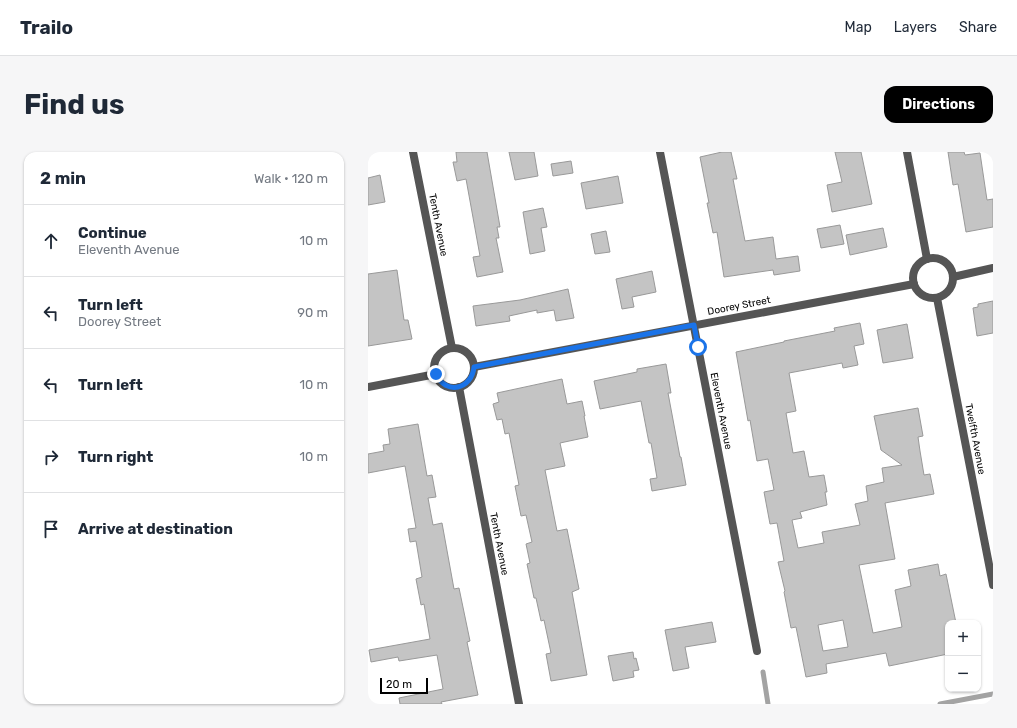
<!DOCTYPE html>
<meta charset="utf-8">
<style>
:root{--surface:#fff;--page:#f6f6f7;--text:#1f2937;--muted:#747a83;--line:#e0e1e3;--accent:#000}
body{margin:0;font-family:Rubik,sans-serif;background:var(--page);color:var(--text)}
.controls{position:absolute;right:12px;bottom:12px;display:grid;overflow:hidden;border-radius:8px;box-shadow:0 1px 3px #0004}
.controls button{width:36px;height:36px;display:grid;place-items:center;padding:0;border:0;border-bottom:1px solid var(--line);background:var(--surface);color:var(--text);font:20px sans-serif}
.scale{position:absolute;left:12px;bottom:10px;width:48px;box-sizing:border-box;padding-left:4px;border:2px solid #000;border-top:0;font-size:11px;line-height:14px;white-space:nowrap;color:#000;-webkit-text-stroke:3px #fff;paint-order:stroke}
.stop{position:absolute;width:12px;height:12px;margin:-9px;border:3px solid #1a73e8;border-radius:50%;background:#fff}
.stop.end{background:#1a73e8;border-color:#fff;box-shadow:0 1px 4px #0008}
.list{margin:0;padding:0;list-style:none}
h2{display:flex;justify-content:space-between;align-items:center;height:52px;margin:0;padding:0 16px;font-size:17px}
h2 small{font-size:13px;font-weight:400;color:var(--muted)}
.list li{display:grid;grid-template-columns:26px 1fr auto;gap:12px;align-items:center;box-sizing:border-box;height:72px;padding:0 16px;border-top:1px solid var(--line)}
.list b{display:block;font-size:15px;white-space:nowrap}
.list p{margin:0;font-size:13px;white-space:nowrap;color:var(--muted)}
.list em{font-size:13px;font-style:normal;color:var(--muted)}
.icon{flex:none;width:22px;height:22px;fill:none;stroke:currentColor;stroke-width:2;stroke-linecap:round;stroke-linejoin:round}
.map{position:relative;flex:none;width:625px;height:552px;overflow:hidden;border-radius:12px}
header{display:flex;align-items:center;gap:24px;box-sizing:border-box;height:56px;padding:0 20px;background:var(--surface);border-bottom:1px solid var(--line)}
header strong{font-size:19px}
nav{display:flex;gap:22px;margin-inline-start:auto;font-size:14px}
.intro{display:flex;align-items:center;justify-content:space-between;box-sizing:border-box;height:96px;padding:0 24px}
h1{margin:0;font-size:28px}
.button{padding:10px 18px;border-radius:12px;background:var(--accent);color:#fff;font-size:14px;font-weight:700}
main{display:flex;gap:24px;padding:0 24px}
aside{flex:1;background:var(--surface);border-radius:12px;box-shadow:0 1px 3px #0004}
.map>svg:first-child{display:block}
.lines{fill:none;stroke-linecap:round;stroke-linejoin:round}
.stream{stroke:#a3a3a3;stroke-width:5}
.building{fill:#c4c4c4;stroke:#999;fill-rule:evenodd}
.street{stroke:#555;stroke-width:8}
.route{stroke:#1a73e8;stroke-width:5}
.labels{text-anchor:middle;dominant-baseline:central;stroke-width:3;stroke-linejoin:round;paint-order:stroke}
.street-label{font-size:10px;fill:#000;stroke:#fff}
</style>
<header>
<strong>Trailo</strong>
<nav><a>Map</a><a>Layers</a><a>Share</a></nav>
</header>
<div class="intro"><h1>Find us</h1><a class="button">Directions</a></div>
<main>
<aside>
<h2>2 min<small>Walk · 120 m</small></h2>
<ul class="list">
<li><svg class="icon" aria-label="ahead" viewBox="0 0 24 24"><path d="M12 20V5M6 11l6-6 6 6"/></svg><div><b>Continue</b><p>Eleventh Avenue</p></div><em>10 m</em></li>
<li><svg class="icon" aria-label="left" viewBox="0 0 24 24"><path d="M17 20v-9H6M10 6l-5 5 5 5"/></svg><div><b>Turn left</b><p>Doorey Street</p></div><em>90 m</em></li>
<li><svg class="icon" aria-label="left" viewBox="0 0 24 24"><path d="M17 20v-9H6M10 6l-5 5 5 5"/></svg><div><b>Turn left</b></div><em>10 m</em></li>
<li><svg class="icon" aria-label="right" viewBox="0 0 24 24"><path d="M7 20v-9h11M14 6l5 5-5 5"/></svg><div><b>Turn right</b></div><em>10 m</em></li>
<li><svg class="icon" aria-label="arrive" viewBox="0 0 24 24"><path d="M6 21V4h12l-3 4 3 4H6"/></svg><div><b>Arrive at destination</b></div></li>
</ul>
</aside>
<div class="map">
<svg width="625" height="552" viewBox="0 0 625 552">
<rect width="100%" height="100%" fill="#fff"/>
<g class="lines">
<g class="stream">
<path d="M395 520 400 552"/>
<path d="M572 552 625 542"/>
</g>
</g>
<g class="building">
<path d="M88 0H119L132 75H129L131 86H128L135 120 109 125 105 105 112 104 98 27 89 29 85 10H89Z"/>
<path d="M141 0H166L170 24 147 28Z"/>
<path d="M354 0H363L369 27H365L377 89 405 85 408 107 430 104 432 119 406 123 405 118 356 125 349 80 345 81 339 51H341L332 5Z"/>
<path d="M467 0H493L504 52 464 60 459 33 474 30Z"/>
<path d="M580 0H596L597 3 612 1 619 48 625 47V75L598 80 590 32 585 33Z"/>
<path d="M203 9 205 21 185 24 183 12Z"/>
<path d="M12 23 17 50 0 53V26Z"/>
<path d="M250 24 255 51 218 57 213 31Z"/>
<path d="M175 56 179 75 173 76 177 99 162 102 155 60Z"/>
<path d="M472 73 476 92 453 96 449 77Z"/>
<path d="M515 76 519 95 482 103 478 83Z"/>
<path d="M238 79 242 100 227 102 223 82Z"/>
<path d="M29 118 36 168H40L44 187 0 194V122Z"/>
<path d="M284 119 288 140 264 145 266 155 254 157 248 127Z"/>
<path d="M200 137 206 166 188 169 186 158 169 161V158L141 164 142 169 108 174 105 154 152 148Z"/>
<path d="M625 149V181L609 184 605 156 610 155V152Z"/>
<path d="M492 171 496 192 486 194 490 213 475 216 474 211 421 221 428 259 418 261 425 301 436 299 441 325 456 323 459 340H457L459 353 432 360 434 366 424 368 430 396 456 391 454 380 492 373 487 352 500 349 498 334 516 330 514 316 534 313 513 298 506 264 550 256 555 284 550 285 552 299 556 323 562 322 566 342 517 351 527 407 491 413 505 481 534 475 527 438 543 434 540 418 570 412 572 424 578 422 588 471H580V502L521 514 518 501 458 512 459 521 438 525 428 475 423 476 416 440 417 439 410 410 416 409 409 371 402 372 396 340 406 338 400 307 389 309 382 268 380 269 368 200 416 190V189L467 179 466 176ZM475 468 480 495 455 499 450 473Z"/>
<path d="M539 172 545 206 515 211 509 178Z"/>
<path d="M298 212 303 241H300L312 305H313L318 333 284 339 282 327 289 326 283 291H281L273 249 232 257 226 229 269 220V217Z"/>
<path d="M194 227 199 252 214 249 217 264H216L220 285 192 291 197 314 177 318 189 379 199 377 211 437 204 440 219 523 183 529 178 502 183 501 176 468 173 469 168 446H166L159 412 162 411 158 392 164 390 158 363 153 364 147 334 151 333 141 281 137 282 134 267 129 268 125 252 131 250 129 241Z"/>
<path d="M50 272 59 324 64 323 68 345 60 346 65 373 74 371 86 437 91 436 102 489 99 490 110 543 73 550 74 552H32L31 546 75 537 69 503 31 509 30 505 3 510 1 498 62 487 56 452 53 453 48 427 54 425 48 389 42 390 40 377 48 376 37 314 0 321V302L16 299 15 293 22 292 20 277Z"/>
<path d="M344 470 348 490 317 495 321 516 305 519 297 478Z"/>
<path d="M265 500 266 507 268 506 271 518 265 519 266 525 245 529 240 504Z"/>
</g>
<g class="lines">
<g class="street">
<path d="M45 0 84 196"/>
<path d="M292 0 389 499"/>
<path d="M539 0 559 107"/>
<circle cx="565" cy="126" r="20"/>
<path d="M585 125 625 116"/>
<path d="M569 146 625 433"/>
<circle cx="86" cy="216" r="20"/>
<path d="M106 215 546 132"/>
<path d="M0 235 68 222"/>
<path d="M91 235 151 552"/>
</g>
</g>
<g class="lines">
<path class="route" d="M68 222C78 244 104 237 106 215L326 173 330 195"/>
</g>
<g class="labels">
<g class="street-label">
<text transform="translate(70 73) rotate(79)">Tenth Avenue</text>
<text transform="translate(371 154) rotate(-11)">Doorey Street</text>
<text transform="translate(353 259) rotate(79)">Eleventh Avenue</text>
<text transform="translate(607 287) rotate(79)">Twelfth Avenue</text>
<text transform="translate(131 392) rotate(79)">Tenth Avenue</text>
</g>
</g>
</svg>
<div class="controls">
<button>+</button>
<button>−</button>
</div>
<div class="scale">20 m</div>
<div class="stop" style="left:330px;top:195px"></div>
<div class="stop end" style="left:68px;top:222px"></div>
</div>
</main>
